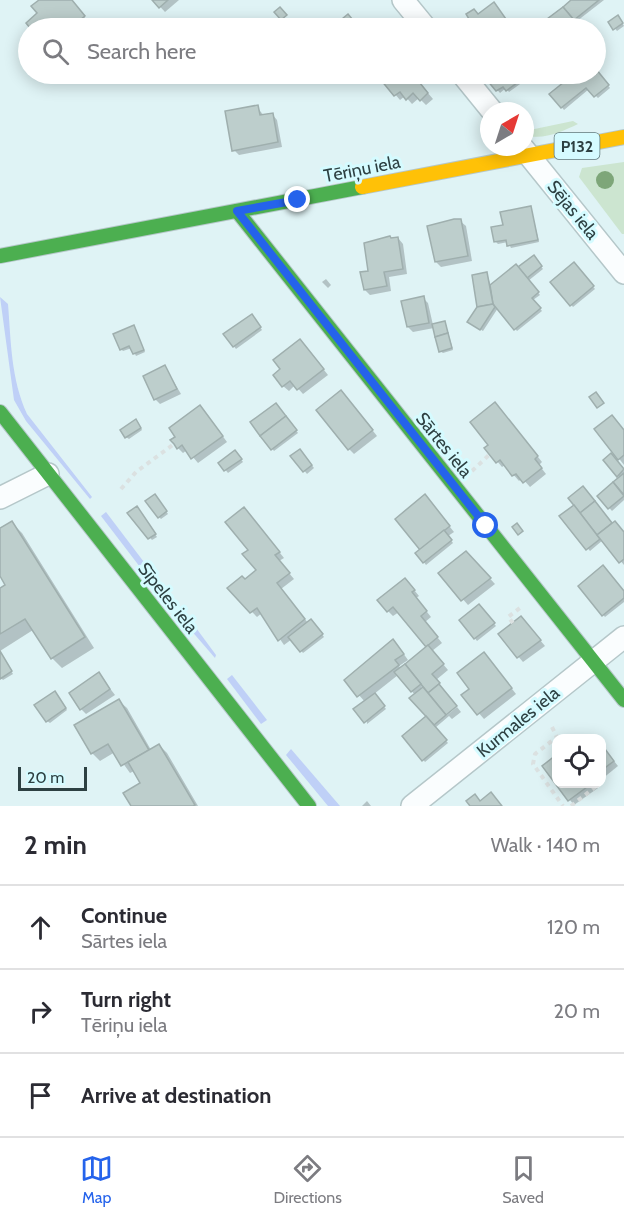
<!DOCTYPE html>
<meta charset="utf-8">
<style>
:root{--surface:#fff;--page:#f7f7f7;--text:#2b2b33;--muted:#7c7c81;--line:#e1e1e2;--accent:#2563eb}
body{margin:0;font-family:Cabin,sans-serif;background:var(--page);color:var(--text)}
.controls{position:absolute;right:18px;bottom:18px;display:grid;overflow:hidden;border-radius:12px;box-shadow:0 3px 15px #0003}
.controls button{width:54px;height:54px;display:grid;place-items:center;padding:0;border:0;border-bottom:2px solid var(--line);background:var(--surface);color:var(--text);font:30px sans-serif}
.compass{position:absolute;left:480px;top:102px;width:54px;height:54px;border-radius:50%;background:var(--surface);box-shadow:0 3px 15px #0003;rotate:39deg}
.scale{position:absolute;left:18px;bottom:15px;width:69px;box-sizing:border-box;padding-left:6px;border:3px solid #2d4042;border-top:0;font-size:16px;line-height:21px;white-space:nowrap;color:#2d4042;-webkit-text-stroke:4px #d5fbff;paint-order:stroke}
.stop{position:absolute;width:18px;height:18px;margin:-14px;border:4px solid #2563eb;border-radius:50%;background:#fff}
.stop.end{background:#2563eb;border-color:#fff;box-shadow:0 2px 6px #0008}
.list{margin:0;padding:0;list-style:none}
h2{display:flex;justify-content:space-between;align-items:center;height:78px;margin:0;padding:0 24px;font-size:26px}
h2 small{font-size:20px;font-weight:400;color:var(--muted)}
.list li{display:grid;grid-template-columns:39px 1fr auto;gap:18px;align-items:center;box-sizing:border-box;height:84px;padding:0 24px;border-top:2px solid var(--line)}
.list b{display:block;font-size:22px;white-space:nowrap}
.list p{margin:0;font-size:20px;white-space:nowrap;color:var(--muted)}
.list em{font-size:20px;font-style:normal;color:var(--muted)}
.icon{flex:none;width:33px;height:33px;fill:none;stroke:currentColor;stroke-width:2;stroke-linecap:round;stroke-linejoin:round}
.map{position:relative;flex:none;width:624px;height:806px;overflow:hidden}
.search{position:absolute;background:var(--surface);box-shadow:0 3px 15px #0003;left:18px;right:18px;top:18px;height:66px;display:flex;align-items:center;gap:15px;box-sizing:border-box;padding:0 21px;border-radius:33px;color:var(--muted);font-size:22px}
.sheet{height:330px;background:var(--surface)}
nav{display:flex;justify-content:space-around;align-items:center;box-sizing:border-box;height:84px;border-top:2px solid var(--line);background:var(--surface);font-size:16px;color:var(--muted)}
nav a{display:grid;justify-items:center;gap:3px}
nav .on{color:var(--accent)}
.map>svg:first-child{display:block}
.green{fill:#cce5d0}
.water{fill:#bfd0f7}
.shadow{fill:#0003;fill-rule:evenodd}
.building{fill:#bdcecc;stroke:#9fafae;stroke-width:1.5}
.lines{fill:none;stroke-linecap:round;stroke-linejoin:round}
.street-casing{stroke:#b5c7c9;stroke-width:24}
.fast-casing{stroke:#b5c7c9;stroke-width:16}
.slow-casing{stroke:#b5c7c9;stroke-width:16}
.path{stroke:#dbe1e1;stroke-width:4;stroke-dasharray:4.5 4.5;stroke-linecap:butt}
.street{stroke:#fafdfe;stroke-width:21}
.fast{stroke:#4caf50;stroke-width:14}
.slow{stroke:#ffc107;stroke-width:14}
.tree{fill:#7ea679}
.route{stroke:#2563eb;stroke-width:8}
.labels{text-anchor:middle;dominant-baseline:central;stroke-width:6;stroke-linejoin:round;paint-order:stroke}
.shield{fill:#d5fbff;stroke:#5f787b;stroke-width:1.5}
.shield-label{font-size:16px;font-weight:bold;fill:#2d4042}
.street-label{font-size:18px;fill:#2d4042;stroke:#d5fbff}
</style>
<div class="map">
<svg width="624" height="806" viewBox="0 0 624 806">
<rect width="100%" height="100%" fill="#dff3f5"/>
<g class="green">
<path d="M573 121 578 124C563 131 543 141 525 135V131Z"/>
<path d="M624 162V234H622L579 177 582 168Z"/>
</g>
<g class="water">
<path d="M0 297 8 304C11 342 11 379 27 414L92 497 90 499 26 421 14 400Z"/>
<path d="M106 512 175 603 169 605 101 516Z"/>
<path d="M188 617 216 655 215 658 183 621Z"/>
<path d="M232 675 267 720 261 724 227 679Z"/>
<path d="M291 749 340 806H328L286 755Z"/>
</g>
<g class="shadow">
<path d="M41 0H70L86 19 77 28H32L28 23 39 14Z"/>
<path d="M154 0H179L165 12Z"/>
<path d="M572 0H604L568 28H535Z"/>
<path d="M496 6 507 22 498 28H459Z"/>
<path d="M620 19 624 26 617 31 610 22Z"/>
<path d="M596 70 610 88 598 98 589 89 564 110 551 94 571 79 566 74H596Z"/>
<path d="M378 74H403L411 84 421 85 433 99 426 105 419 98 412 104 405 96 400 100Z"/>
<path d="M484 74H534L509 92 506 88 500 93Z"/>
<path d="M257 107 264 116 272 114 277 120 282 147 239 155 234 150Z"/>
<path d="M531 207 539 242 511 248 508 242 498 244 495 241 505 226Z"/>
<path d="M460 221 466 226 472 261 441 267 436 262Z"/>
<path d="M398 238 403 244 407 274 389 277 391 291 370 295 365 290 370 272Z"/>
<path d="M533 257 543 269 528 281 540 295 533 300 542 311 517 331 498 308 483 331 471 324 479 307 487 274 491 286Z"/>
<path d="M574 264 595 289 573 307 552 282Z"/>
<path d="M326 279 331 285 328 288 322 282Z"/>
<path d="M423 298 428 303 433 325 444 322 446 325 453 350 443 353 440 351 434 328 413 332 408 327Z"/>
<path d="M254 318 262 330 236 349 225 335Z"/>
<path d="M135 329 145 352 136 356 132 348 123 351 121 349Z"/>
<path d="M305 346 328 375 303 394 295 385 289 391 283 386Z"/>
<path d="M165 367 181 394 160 404 155 399Z"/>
<path d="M346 397 377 436 354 454 349 449Z"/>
<path d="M278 407 298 433 274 451 252 423Z"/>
<path d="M500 409 542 462 539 465 546 474 530 487 522 478 519 481 505 465 502 467 486 448 490 445Z"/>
<path d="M205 412 227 442 198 463 187 450 183 453 178 448Z"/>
<path d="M138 423 142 430 129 439 126 437Z"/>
<path d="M596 429 624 432V465Z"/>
<path d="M302 453 314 468 307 474 293 457Z"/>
<path d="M237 454 243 462 228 473 220 463Z"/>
<path d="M613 457 624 471V500L612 511 599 496 620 478 605 460Z"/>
<path d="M585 490 613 525 624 533V565L603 540 590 551 561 516 576 505Z"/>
<path d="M157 498 168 514 161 519 159 517Z"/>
<path d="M430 502 454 532 448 536 453 543 426 565 417 553 421 550Z"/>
<path d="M139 510 157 537 152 540 129 514Z"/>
<path d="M249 514 284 558 279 561 294 579 281 589 308 623H314L324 637 303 653 292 639 284 645 262 613 257 617 229 588 258 571 250 550Z"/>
<path d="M12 523 22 533 94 648 62 668 52 658 33 630 0 651V590L7 586 0 574V530Z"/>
<path d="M471 558 495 584 468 605 440 573Z"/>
<path d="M410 585 419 596 416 598 431 617 425 622 442 643 432 651 448 670 436 680 455 705 444 714 446 716 457 707 461 712 452 719 449 716 435 728 448 743 425 762 404 736 427 717 415 695 398 675 374 694 386 709 367 724 365 702 346 680 398 646 408 660 399 666 401 669 428 647 399 612 393 616 388 611ZM424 686 430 693 428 694 421 687Z"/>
<path d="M580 586 624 593V602L605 617Z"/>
<path d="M479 606 496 626 477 641 461 620Z"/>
<path d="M526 623 545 646 523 662 500 635Z"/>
<path d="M0 653 13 674 3 680 0 677Z"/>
<path d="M489 659 516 694 484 719 463 695 471 689Z"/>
<path d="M99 674 115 695 86 714 81 709Z"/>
<path d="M57 695 67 710 50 723 47 721Z"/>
<path d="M119 701 127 708 151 750 159 745 167 753 198 806H132L142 784 134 771 130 773 115 752 100 761 92 753Z"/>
<path d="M602 746 618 766 602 779Z"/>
<path d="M557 784H596L598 788 574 805Z"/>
<path d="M367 801 371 806H362Z"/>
</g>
<g class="building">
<path d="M39 0H72L85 16 75 24 77 28H30L26 23 37 13 31 6Z"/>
<path d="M152 0H168L159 8Z"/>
<path d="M571 0H599L574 20 563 7Z"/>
<path d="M494 2 506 19 493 28H457L469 19 466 14 474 9 478 14Z"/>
<path d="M280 7 287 15 281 20 274 12Z"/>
<path d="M563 7 574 20 563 28H535Z"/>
<path d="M348 14 357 25 362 21 368 28H331Z"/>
<path d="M618 15 623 23 613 30 608 22Z"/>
<path d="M596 69 609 85 594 97 586 88 561 108 549 94 569 78 564 74H596Z"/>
<path d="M376 74H404L410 82 416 78 428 93 420 101 413 93 406 100 400 92 394 96Z"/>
<path d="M482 74H529L506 91 503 87 496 91Z"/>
<path d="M258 105 260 115 273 113 278 142 232 151 225 111Z"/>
<path d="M531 206 538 240 507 246 506 240 494 242 491 227 503 225 500 212Z"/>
<path d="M454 219H461L468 256 435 262 427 226Z"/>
<path d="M390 236 391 238 398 237 403 269 384 272 387 286 364 290 360 272 368 271 364 243Z"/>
<path d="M534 255 542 266 527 278 518 267Z"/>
<path d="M574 262 594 286 570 306 550 282Z"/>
<path d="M516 264 539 292 532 298 541 308 514 330 493 304 490 285Z"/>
<path d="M487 272 493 304 477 307 472 275Z"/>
<path d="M424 296 429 323 407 327 401 301Z"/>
<path d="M493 304 495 307 480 330 467 322 477 307Z"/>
<path d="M252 314 261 327 233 347 223 334Z"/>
<path d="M445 321 448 333 435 337 432 324Z"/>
<path d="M134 325 144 350 133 354 129 346 120 350 113 334Z"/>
<path d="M448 333 452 348 439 352 435 337Z"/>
<path d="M300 339 324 369 297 390 290 381 282 387 273 375 280 369 273 360Z"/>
<path d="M165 365 177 389 154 400 143 376Z"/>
<path d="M341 390 373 430 348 450 316 410Z"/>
<path d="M596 392 604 403 597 408 589 397Z"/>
<path d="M495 402 538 456 535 459 542 468 523 483 516 474 512 476 500 460 496 463 484 448 488 445 470 422Z"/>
<path d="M276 403 286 416 260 436 250 422Z"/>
<path d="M200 405 223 436 191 459 182 445 177 449 174 444 170 440 175 437 169 428Z"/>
<path d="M612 415 624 430V455L618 460 594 429Z"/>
<path d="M286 416 297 430 271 450 260 436Z"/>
<path d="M136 419 141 428 125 438 120 430Z"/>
<path d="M300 449 312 465 303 472 290 456Z"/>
<path d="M235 450 242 459 224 471 218 463Z"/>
<path d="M611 453 624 469 617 477 603 460Z"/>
<path d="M624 473V495L613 482Z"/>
<path d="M613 482 624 496 608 509 597 496Z"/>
<path d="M583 486 595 501 580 513 568 498Z"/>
<path d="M155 494 167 511 158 518 145 501Z"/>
<path d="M425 494 450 526 420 550 395 519Z"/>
<path d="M595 501 612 523 597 535 580 513Z"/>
<path d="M574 505 600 539 586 550 559 516Z"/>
<path d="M137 506 156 534 148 539 127 513Z"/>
<path d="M244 507 280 552 275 555 290 573 277 583 305 619 278 641 257 608 250 613 227 588 242 576 245 579 256 570 242 554 248 550 225 522Z"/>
<path d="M12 521 85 637 51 659 25 619 0 634V588L5 585 0 576V528Z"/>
<path d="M615 521 624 532V559L619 563 597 535Z"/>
<path d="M517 523 523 531 518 535 512 527Z"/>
<path d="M444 530 452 540 423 563 415 553Z"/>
<path d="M466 551 491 578 461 601 438 573Z"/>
<path d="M603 565 624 591V598L602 616 578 586Z"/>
<path d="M405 578 415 590 412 592 427 611 421 616 438 637 426 647 393 607 387 612 377 600Z"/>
<path d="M479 604 495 623 474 639 459 620Z"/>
<path d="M521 616 541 640 517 658 498 634Z"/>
<path d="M311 619 323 634 300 652 288 637Z"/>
<path d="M393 639 404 654 395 660 399 665 357 697 344 680Z"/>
<path d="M428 645 444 664 432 674 440 683 428 693 405 664Z"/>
<path d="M0 651 12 671 0 679Z"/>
<path d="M484 652 512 688 477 715 461 695 469 689 457 673Z"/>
<path d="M405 664 421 684 411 692 394 672Z"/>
<path d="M99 672 110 689 80 710 69 693Z"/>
<path d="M439 684 457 706 446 715 428 693Z"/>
<path d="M423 687 446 715 434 725 409 698Z"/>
<path d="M55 691 66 708 46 722 34 705Z"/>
<path d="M375 693 385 706 364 723 353 709Z"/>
<path d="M119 699 149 750 121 766 108 744 91 754 74 725Z"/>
<path d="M426 716 447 740 422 761 402 736Z"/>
<path d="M159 744 195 805 193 806H131L123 793 140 783 128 762Z"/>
<path d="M602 745 614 761 602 770Z"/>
<path d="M556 755V784H591L568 801 542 766Z"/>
<path d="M491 792 502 806H470L466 801 475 794 480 801Z"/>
</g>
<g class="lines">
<defs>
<g id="street">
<path d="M403 0 426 28"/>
<path d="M462 74 492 111"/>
<path d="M523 148 624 273"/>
<path d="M0 498 48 474"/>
<path d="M412 806 624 637"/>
</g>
<g id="fast">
<path d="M237 211 624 700"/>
<path d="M0 256 362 187"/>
<path d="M0 412 309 806"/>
</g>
<path id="slow" d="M362 187 624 137"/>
</defs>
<use href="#street" class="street-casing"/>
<use href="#fast" class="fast-casing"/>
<use href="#slow" class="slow-casing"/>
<g class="path">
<path d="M472 471 489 455"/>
<path d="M121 489 136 472 174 444"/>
<path d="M513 623 508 617 520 608"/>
<path d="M552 727 557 737 535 754 533 764 563 806"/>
<path d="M602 775V780"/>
<path d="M571 806 599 784"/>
</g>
<use href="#street" class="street"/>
<use href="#fast" class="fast"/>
<use href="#slow" class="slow"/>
</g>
<circle class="tree" cx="605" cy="180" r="9"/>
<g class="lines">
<path class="route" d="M298 200 237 211 486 526"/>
</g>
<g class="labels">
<rect class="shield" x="554.5" y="133" width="45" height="26" rx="4.5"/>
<g class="shield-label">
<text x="577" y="146">P132</text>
</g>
<g class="street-label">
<text transform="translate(362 169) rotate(-11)">Tēriņu iela</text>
<text transform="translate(573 210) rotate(51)">Sējas iela</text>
<text transform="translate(444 445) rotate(51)">Sārtes iela</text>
<text transform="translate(168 598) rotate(52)">Sīpeles iela</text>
<text transform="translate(518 722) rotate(-39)">Kurmales iela</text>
</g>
</g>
</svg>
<div class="controls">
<button><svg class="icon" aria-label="locate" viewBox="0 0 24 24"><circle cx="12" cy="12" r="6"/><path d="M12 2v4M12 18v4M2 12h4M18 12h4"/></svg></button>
</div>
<svg class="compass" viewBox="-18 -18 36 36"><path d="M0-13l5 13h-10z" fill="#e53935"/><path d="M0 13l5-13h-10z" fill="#7c7c81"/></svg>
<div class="scale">20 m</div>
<div class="stop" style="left:486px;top:526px"></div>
<div class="stop end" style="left:298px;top:200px"></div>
<div class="search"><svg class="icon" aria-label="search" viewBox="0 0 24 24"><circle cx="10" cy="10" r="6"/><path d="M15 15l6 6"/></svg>Search here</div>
</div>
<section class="sheet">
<h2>2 min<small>Walk · 140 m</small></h2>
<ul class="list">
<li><svg class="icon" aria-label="ahead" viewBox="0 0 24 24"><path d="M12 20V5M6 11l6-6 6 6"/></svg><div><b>Continue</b><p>Sārtes iela</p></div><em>120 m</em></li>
<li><svg class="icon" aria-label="right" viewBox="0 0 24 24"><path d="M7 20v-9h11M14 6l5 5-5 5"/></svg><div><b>Turn right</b><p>Tēriņu iela</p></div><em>20 m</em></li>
<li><svg class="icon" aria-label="arrive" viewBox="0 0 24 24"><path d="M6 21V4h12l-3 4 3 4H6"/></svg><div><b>Arrive at destination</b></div></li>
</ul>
</section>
<nav>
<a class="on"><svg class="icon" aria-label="map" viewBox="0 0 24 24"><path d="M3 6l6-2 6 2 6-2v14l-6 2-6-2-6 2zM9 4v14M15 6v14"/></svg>Map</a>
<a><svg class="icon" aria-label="directions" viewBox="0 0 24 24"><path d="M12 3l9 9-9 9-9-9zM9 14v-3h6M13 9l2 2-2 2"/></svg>Directions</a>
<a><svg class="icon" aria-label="saved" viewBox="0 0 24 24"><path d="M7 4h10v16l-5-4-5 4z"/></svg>Saved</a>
</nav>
